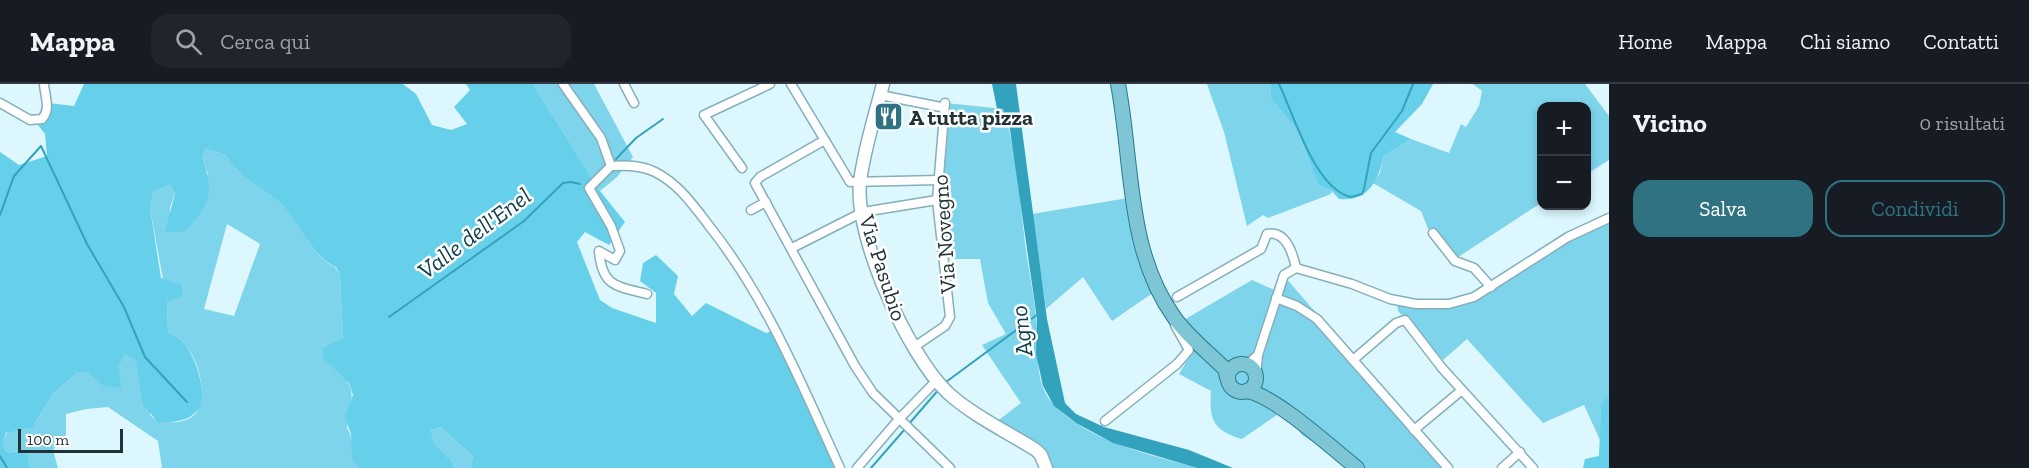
<!DOCTYPE html>
<html lang="it">
<meta charset="utf-8">
<style>
:root{--surface:#171b24;--page:#20242c;--text:#f1f3f6;--muted:#9ea1a6;--line:#363941;--accent:#2f7383}
body{margin:0;font-family:"Zilla Slab",serif;background:var(--page);color:var(--text)}
.controls{position:absolute;right:18px;top:18px;display:grid;overflow:hidden;border-radius:12px;box-shadow:0 3px 9px #0003}
.controls button{width:54px;height:54px;display:grid;place-items:center;padding:0;border:0;border-bottom:2px solid var(--line);background:var(--surface);color:var(--text);font:30px sans-serif}
.scale{position:absolute;left:18px;bottom:15px;width:105px;box-sizing:border-box;padding-left:6px;border:3px solid #213237;border-top:0;font-size:16px;line-height:21px;white-space:nowrap;color:#213237;-webkit-text-stroke:4px #fff;paint-order:stroke}
.list{margin:0;padding:0;list-style:none}
h2{display:flex;justify-content:space-between;align-items:center;height:78px;margin:0;padding:0 24px;font-size:26px}
h2 small{font-size:20px;font-weight:400;color:var(--muted)}
.actions{display:flex;gap:12px;padding:18px 24px}
.actions a{flex:1;padding:14px 0;border:2px solid var(--accent);border-radius:18px;text-align:center;font-size:21px;color:var(--accent)}
.actions .main{background:var(--accent);color:#fff}
.icon{flex:none;width:33px;height:33px;fill:none;stroke:currentColor;stroke-width:2;stroke-linecap:round;stroke-linejoin:round}
.map{position:relative;flex:none;width:1609px;height:384px;overflow:hidden}
header{display:flex;align-items:center;gap:36px;box-sizing:border-box;height:84px;padding:0 30px;background:var(--surface);border-bottom:2px solid var(--line)}
header strong{font-size:28px}
nav{display:flex;gap:33px;margin-inline-start:auto;font-size:21px}
.search{width:420px;height:54px;background:var(--page);display:flex;align-items:center;gap:15px;box-sizing:border-box;padding:0 21px;border-radius:18px;color:var(--muted);font-size:22px}
main{display:flex}
aside{flex:1;background:var(--surface)}
.map>svg:first-child{display:block}
.green{fill:#7ed4eb;fill-rule:evenodd}
.forest{fill:#66d0eb}
.water{fill:#33a3bd}
.lines{fill:none;stroke-linecap:round;stroke-linejoin:round}
.stream{stroke:#33a3bd;stroke-width:2}
.minor-casing{stroke:#85afbb;stroke-width:11}
.secondary-casing{stroke:#85afbb;stroke-width:15}
.primary-casing{stroke:#267a8d;stroke-width:16}
.minor{stroke:#fff;stroke-width:8}
.secondary{stroke:#fff;stroke-width:12}
.primary{stroke:#7ec6d6;stroke-width:14}
.labels{text-anchor:middle;dominant-baseline:central;stroke-width:5;stroke-linejoin:round;paint-order:stroke}
.poi-label{font-size:22px;font-weight:bold;fill:#213237;stroke:#fff;text-anchor:start}
.street-label{font-size:22px;fill:#213237;stroke:#fff}
.water-label{font-size:24px;font-style:italic;fill:#0e404b;stroke:#fff}
</style>
<header>
<strong>Mappa</strong>
<div class="search"><svg class="icon" aria-label="search" viewBox="0 0 24 24"><circle cx="10" cy="10" r="6"/><path d="M15 15l6 6"/></svg>Cerca qui</div>
<nav><a>Home</a><a>Mappa</a><a>Chi siamo</a><a>Contatti</a></nav>
</header>
<main>
<div class="map">
<svg width="1609" height="384" viewBox="0 0 1609 384">
<rect width="100%" height="100%" fill="#dcf7fe"/>
<g class="green">
<path d="M533 0H594L633 73 617 93 600 107Z"/>
<path d="M1207 0H1270L1271 15 1297 46 1318 101 1332 107 1331 110 1268 134 1263 131 1247 142 1224 48Z"/>
<path d="M1473 0H1585L1609 32V76L1587 90 1586 22H1542L1541 119 1452 177 1431 152 1421 127 1373 99 1380 89 1384 72 1411 55 1449 69 1461 40 1466 43 1479 22 1482 7Z"/>
<path d="M946 19 1003 25C1016 65 1019 108 1024 151 1027 178 1033 205 1036 232 1040 262 1031 299 1056 323 1093 359 1149 370 1197 384H1045L1044 377 991 342 1021 319 982 261 1006 250 988 219 980 175H942L938 138Z"/>
<path d="M206 65 226 71C237 93 263 104 281 120 301 138 309 171 335 183L340 192 343 254 334 259 323 273C356 302 355 302 347 344 355 356 350 371 358 384H162L158 357 108 323 86 325 66 330V351L53 366 58 384H30L26 371 19 367 7 369 1 361 7 349 35 340 53 310 78 288H87L101 301 119 284 125 270 136 276 151 332C163 342 192 341 199 324 207 304 197 273 183 258 180 254 172 251 168 248L167 217 150 124 154 107 170 101 175 109 170 123V133L208 90 202 73ZM227 140 260 160 234 232 204 225Z"/>
<path d="M1134 113 1157 206 1112 237 1083 193 1046 225 1032 130Z"/>
<path d="M1609 134V311L1601 321 1600 356 1584 321 1543 339 1467 255 1443 276 1398 227 1397 218 1455 220 1565 156Z"/>
<path d="M1285 193 1450 384H1353L1302 351 1284 326 1242 355C1213 346 1209 336 1211 307L1179 290 1196 262 1177 240 1252 196 1279 208Z"/>
<path d="M440 343 473 372 471 384H454L453 379 434 361 431 346Z"/>
</g>
<g class="forest">
<path d="M84 0H403L416 10 432 41 451 46 467 40 454 23 470 6 466 0H533L600 107 625 138 609 161 585 148 577 158 600 216 612 224 656 239V209L640 197 643 179 656 171 678 192 674 210 692 232 706 219 766 249 775 246 783 261 787 280 837 384H471L473 372 440 343 431 346 434 360 453 379 454 384H358L352 375 351 350 345 333 353 311 349 299 323 274V264L343 254 340 192 336 183C309 171 301 139 281 120 263 104 237 93 226 71L206 65 202 73C215 108 210 122 184 148H165L175 109 170 101 154 107 150 124 161 194 182 201V212L167 217 168 248C172 251 180 254 183 258 195 271 210 312 197 327 187 338 171 339 158 338L143 321 136 277 125 270 119 284 121 304 101 301 87 288H78L53 310 33 343 6 349 2 361 7 369 19 367 27 371 30 384H0V68L19 81 47 72 45 50 38 41 46 37 49 28 48 19 74 22Z"/>
<path d="M1270 0H1433L1422 20 1395 48 1411 55 1384 72C1378 97 1368 118 1339 115L1332 107 1318 101 1297 46 1271 15Z"/>
<path d="M1609 311V384H1583L1585 375 1599 372 1601 320Z"/>
</g>
<path class="water" d="M992 0H1016L1047 235 1065 319 1076 330 1104 343 1189 366 1233 384H1197L1113 359 1076 339 1054 322 1043 302 1036 270 1037 235 1010 46 1003 25H997Z"/>
<g class="lines">
<g class="stream">
<path d="M1279 0C1294 31 1315 105 1351 113L1362 110 1364 105 1371 69 1402 27 1413 0"/>
<path d="M616 75 636 54 663 35"/>
<path d="M0 131 14 92 41 62 87 160 124 223 145 273 187 318"/>
<path d="M389 233 524 137 563 99 571 98 580 100"/>
<path d="M946 298 1038 230"/>
<path d="M908 341 940 304"/>
<path d="M0 372 7 384"/>
<path d="M871 384 905 345"/>
</g>
<defs>
<g id="minor">
<path d="M563 0 601 54 611 82"/>
<path d="M624 0 634 19"/>
<path d="M791 0 850 98 939 96"/>
<path d="M880 11 941 23"/>
<path d="M0 19 30 36 42 35C51 25 45 13 44 0"/>
<path d="M823 57 760 93 755 99 855 282 873 309 950 384"/>
<path d="M742 84 704 31 770 0"/>
<path d="M751 126 766 118"/>
<path d="M1433 149 1455 177 1474 184 1491 203"/>
<path d="M792 164 863 128 937 116"/>
<path d="M647 210C615 202 602 202 599 167L615 176 620 167 611 142 589 104 611 82C626 81 641 81 655 88 679 100 694 122 710 143 767 215 802 301 840 384"/>
<path d="M1177 213 1261 165 1267 150C1286 146 1293 170 1296 184"/>
<path d="M1276 214 1297 222 1317 235 1448 384"/>
<path d="M914 263 945 242 950 233 937 116 945 19"/>
<path d="M1353 276 1396 239 1405 236 1442 284 1533 384"/>
<path d="M1241 280 1250 278 1258 271"/>
<path d="M1256 292 1258 271 1284 191 1296 184 1352 200 1390 215 1416 220H1449L1474 213 1568 153 1609 134"/>
<path d="M1105 337 1177 280 1189 266 1175 241"/>
<path d="M1414 346 1462 306"/>
<path d="M857 384 899 335 937 296"/>
<path d="M1502 384 1520 368"/>
</g>
<path id="secondary" d="M883 0C875 32 864 65 860 98 854 153 908 271 948 309 975 333 1006 347 1036 366L1041 371 1046 384"/>
<g id="primary">
<path d="M1118 0C1133 78 1126 166 1174 233 1188 253 1208 268 1225 285L1227 293"/>
<circle cx="1242" cy="294" r="14"/>
<path d="M1247 307C1274 311 1333 365 1357 384"/>
</g>
</defs>
<use href="#minor" class="minor-casing"/>
<use href="#secondary" class="secondary-casing"/>
<use href="#primary" class="primary-casing"/>
<use href="#minor" class="minor"/>
<use href="#secondary" class="secondary"/>
<use href="#primary" class="primary"/>
</g>
<defs>
<symbol id="restaurant-square" viewBox="-11 -11 22 22"><rect x="-9" y="-9" width="18" height="18" rx="4" fill="#2f7383" stroke="#fff"/><path d="M-5-6h1v4h1v-4h1v4h1v-4h1v5L-1.5 .5V6h-2V.5L-5-1ZM5-6V6H3V1.5H1.5Q1.5-4 5-6Z" fill="#fff"/></symbol>
</defs>
<g fill-rule="evenodd">
<use href="#restaurant-square" x="872" y="16" width="33" height="33"/>
</g>
<g class="labels">
<g class="poi-label">
<text x="909" y="33">A tutta pizza</text>
</g>
<g class="street-label">
<text transform="translate(944 150) rotate(-94)">Via Novegno</text>
<text transform="translate(883 184) rotate(72)">Via Pasubio</text>
</g>
<g class="water-label">
<text transform="translate(474 149) rotate(-37)">Valle dell'Enel</text>
<text transform="translate(1021 247) rotate(-97)">Agno</text>
</g>
</g>
</svg>
<div class="controls">
<button>+</button>
<button>−</button>
</div>
<div class="scale">100 m</div>
</div>
<aside>
<h2>Vicino<small>0 risultati</small></h2>
<ul class="list">
</ul>
<div class="actions"><a class="main">Salva</a><a>Condividi</a></div>
</aside>
</main>
